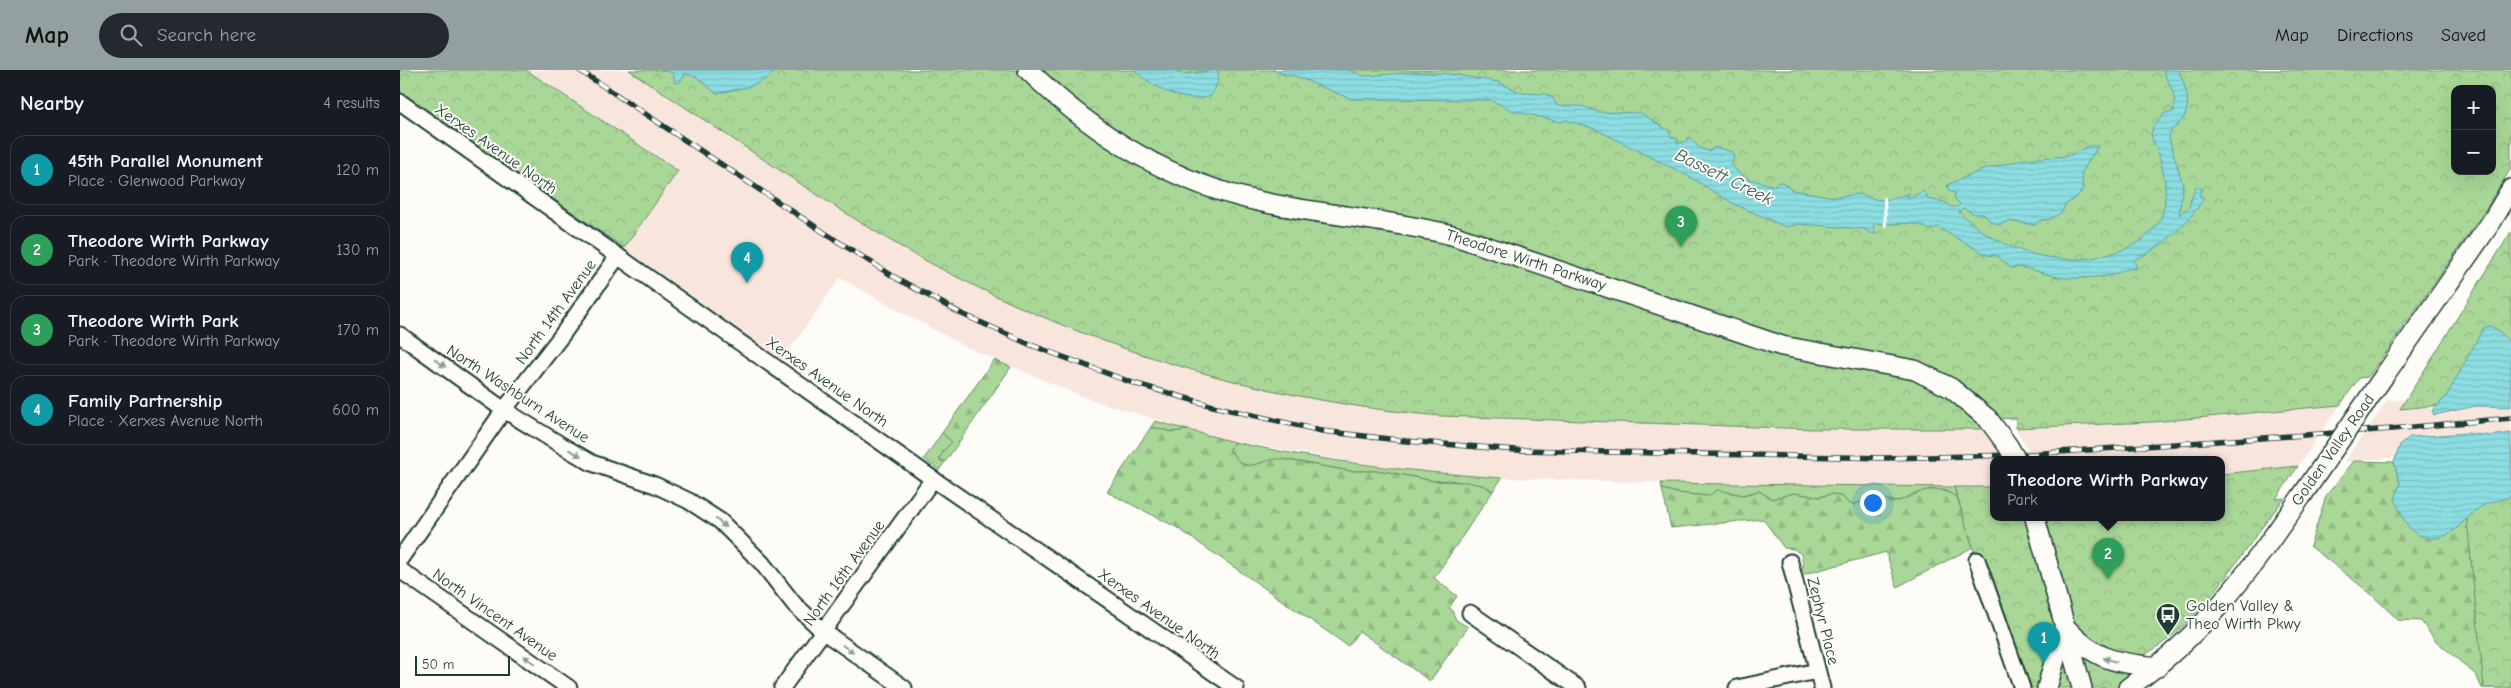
<!DOCTYPE html>
<meta charset="utf-8">
<style>
:root{--surface:#171b24;--page:#242831;--text:#f1f3f6;--muted:#9ea1a6;--line:#363941;--accent:#92a19f}
body{margin:0;font-family:"Comic Neue",sans-serif;background:var(--page);color:var(--text)}
.controls{position:absolute;right:15px;top:15px;display:grid;overflow:hidden;border-radius:10px;box-shadow:0 5px 20px #0002}
.controls button{width:45px;height:45px;display:grid;place-items:center;padding:0;border:0;border-bottom:1px solid var(--line);background:var(--surface);color:var(--text);font:25px sans-serif}
.scale{position:absolute;left:15px;bottom:12px;width:95px;box-sizing:border-box;padding-left:5px;border:2px solid #1f3d34;border-top:0;font-size:14px;line-height:18px;white-space:nowrap;color:#1f3d34;-webkit-text-stroke:4px #fdfcf7;paint-order:stroke}
.you{position:absolute;left:1472px;top:432px;width:18px;height:18px;margin:-12px;border:4px solid #fff;border-radius:50%;background:#1a73e8;box-shadow:0 0 0 8px #1a73e833}
.badge{display:grid;place-items:center;width:32px;height:32px;border-radius:50%;background:var(--accent);color:#fff;font-size:16px;font-weight:700}
.pin{position:absolute;translate:-50% -41px;filter:drop-shadow(0 1px 2px #0008)}
.pin::after{content:'';position:absolute;top:26px;width:18px;height:15px;background:inherit;clip-path:polygon(0 0,100% 0,50% 100%)}
.popup{position:absolute;left:1590px;top:386px;width:235px;height:65px;box-sizing:border-box;display:grid;place-content:center;border-radius:10px;background:var(--surface);filter:drop-shadow(0 1px 4px #0005);font-size:16px;white-space:nowrap;color:var(--muted)}
.popup b{font-size:19px;color:var(--text)}
.popup::after{content:'';position:absolute;left:50%;top:100%;margin-left:-10px;border:10px solid transparent;border-top-color:var(--surface)}
.list{margin:0;padding:0;list-style:none}
h2{display:flex;justify-content:space-between;align-items:center;height:65px;margin:0;padding:0 20px;font-size:21px}
h2 small{font-size:16px;font-weight:400;color:var(--muted)}
.list li{display:grid;grid-template-columns:32px 1fr auto;gap:15px;align-items:center;box-sizing:border-box;height:70px;margin:0 10px 10px;padding:0 10px;border:1px solid var(--line);border-radius:15px}
.list b{display:block;font-size:19px;white-space:nowrap}
.list p{margin:0;font-size:16px;white-space:nowrap;color:var(--muted)}
.list em{font-size:16px;font-style:normal;color:var(--muted)}
.icon{flex:none;width:28px;height:28px;fill:none;stroke:currentColor;stroke-width:2;stroke-linecap:round;stroke-linejoin:round}
.map{position:relative;flex:none;width:2111px;height:618px;overflow:hidden}
header{display:flex;align-items:center;gap:30px;box-sizing:border-box;height:70px;padding:0 25px;background:var(--accent);color:#111}
header strong{font-size:24px}
nav{display:flex;gap:28px;margin-inline-start:auto;font-size:18px}
.search{width:350px;height:45px;background:var(--page);display:flex;align-items:center;gap:12px;box-sizing:border-box;padding:0 18px;border-radius:28px;color:var(--muted);font-size:19px}
main{display:flex}
aside{flex:1;background:var(--surface)}
.map>svg:first-child{display:block}
.built{fill:#f8e6dd}
.grass{fill:#a9d797;stroke:#648a66}
.forest{fill:url(#forest-firs);stroke:#648a66}
.park{fill:url(#park-crowns);stroke:#648a66;fill-rule:evenodd}
.water{fill:url(#water-rules);stroke:#609e9d}
.pier{fill:#fdfcf7}
.lines{fill:none;stroke-linecap:round;stroke-linejoin:round}
.minor-casing{stroke:#1f3d34;stroke-width:19}
.tertiary-casing{stroke:#1f3d34;stroke-width:22}
.minor{stroke:#fdfcf7;stroke-width:15}
.tertiary{stroke:#fdfcf7;stroke-width:19}
.rail-casing{stroke:#1f3d34;stroke-width:5.5}
.rail{stroke:#fdfcf7;stroke-width:4;stroke-dasharray:11;stroke-linecap:butt}
.tertiary-bridge-casing{stroke:#1f3d34;stroke-width:22;stroke-linecap:butt}
.tertiary-bridge{stroke:#fdfcf7;stroke-width:19}
.oneway{fill:#8e9c96}
.labels{text-anchor:middle;dominant-baseline:central;stroke-width:4;stroke-linejoin:round;paint-order:stroke}
.street-label{font-size:16px;fill:#1f3d34;stroke:#fdfcf7}
.poi-label{font-size:16px;fill:#1f3d34;stroke:#fdfcf7;text-anchor:start}
.water-label{font-size:18px;font-style:italic;fill:#355d57;stroke:#fdfcf7}
</style>
<header>
<strong>Map</strong>
<div class="search"><svg class="icon" aria-label="search" viewBox="0 0 24 24"><circle cx="10" cy="10" r="6"/><path d="M15 15l6 6"/></svg>Search here</div>
<nav><a>Map</a><a>Directions</a><a>Saved</a></nav>
</header>
<main>
<aside>
<h2>Nearby<small>4 results</small></h2>
<ul class="list">
<li><span class="badge" style="background:#0f9aa8">1</span><div><b>45th Parallel Monument</b><p>Place · Glenwood Parkway</p></div><em>120 m</em></li>
<li><span class="badge" style="background:#2e9e5b">2</span><div><b>Theodore Wirth Parkway</b><p>Park · Theodore Wirth Parkway</p></div><em>130 m</em></li>
<li><span class="badge" style="background:#2e9e5b">3</span><div><b>Theodore Wirth Park</b><p>Park · Theodore Wirth Parkway</p></div><em>170 m</em></li>
<li><span class="badge" style="background:#0f9aa8">4</span><div><b>Family Partnership</b><p>Place · Xerxes Avenue North</p></div><em>600 m</em></li>
</ul>
</aside>
<div class="map">
<svg width="2111" height="618" viewBox="0 0 2111 618">
<defs>
<pattern id="forest-firs" width="22" height="20" patternUnits="userSpaceOnUse" patternTransform="scale(1.25)"><rect width="22" height="20" fill="#a9d797"/><path d="M5 1l3.5 6h-7zM16 11l3.5 6h-7z" fill="#91b983"/></pattern>
<pattern id="park-crowns" width="20" height="18" patternUnits="userSpaceOnUse" patternTransform="scale(1.25)"><rect width="20" height="18" fill="#a9d797"/><path d="M2 6a3 3 0 1 1 6 0M12 15a3 3 0 1 1 6 0" fill="none" stroke="#91b983"/></pattern>
<pattern id="water-rules" width="6" height="5" patternUnits="userSpaceOnUse" patternTransform="scale(1.25)"><rect width="6" height="5" fill="#8cdee3"/><path d="M0 2.5h6" fill="none" stroke="#78bfc3"/></pattern>
</defs>
<rect width="100%" height="100%" fill="#fdfcf7"/>
<filter id="ink" filterUnits="userSpaceOnUse"><feTurbulence type="fractalNoise" baseFrequency=".02" numOctaves="2"/><feDisplacementMap in="SourceGraphic" scale="10" xChannelSelector="R" yChannelSelector="G"/><feConvolveMatrix kernelMatrix="1 2 1 2 8 2 1 2 1" color-interpolation-filters="sRGB"/></filter>
<g filter="url(#ink)">
<g class="built">
<path d="M126 0H229L1000 342 1108 349 1584 359 1605 390H1594V417H1437L1102 408 1030 403 971 395 817 368 683 327 562 275 440 208 382 290 224 178 277 101Z"/>
<path d="M2111 319V377L1944 392 1987 331Z"/>
<path d="M1940 335 1898 396 1822 404V390H1634L1616 359 1846 345Z"/>
</g>
<g class="grass">
<path d="M755 351 788 360 772 362 751 357Z"/>
<path d="M542 363 552 372 544 380 539 390 545 392 539 400 524 389Z"/>
<path d="M834 372C922 391 1012 402 1102 408L1093 421 1085 416 1049 410 1034 411 983 401H950L882 389 848 396 837 391 830 379Z"/>
<path d="M1261 413 1554 417 1557 427 1544 420 1512 424 1505 429 1495 432 1482 428 1469 427 1458 434H1449L1443 427 1432 424 1418 427 1394 423 1372 429 1359 421 1342 425 1330 422 1308 426 1277 423 1262 419Z"/>
</g>
<g class="forest">
<path d="M594 290 611 297 545 392 539 389 544 380 552 372 542 363Z"/>
<path d="M751 357 772 362 788 360 834 372 830 379C847 410 859 387 882 389L950 401H983L1034 411 1068 412 1085 416 1093 421 1034 508 1057 526 1049 538 1052 540 1056 550 1068 557 1030 611 959 561 948 576 776 457 707 422Z"/>
<path d="M1954 391 1994 392 2000 414 2032 468C2053 466 2066 447 2083 436L2111 618H2082L2076 605 2035 570 2021 551 1998 550 1970 523 1910 476 1926 426Z"/>
<path d="M1262 419 1277 423 1308 426 1317 420 1343 425 1359 421 1372 429 1394 423 1418 427 1432 424 1443 427 1449 434C1461 435 1460 430 1469 427 1477 425 1487 430 1495 432 1522 425 1527 410 1557 427L1573 477 1497 517 1486 482 1401 505 1403 494 1401 484 1394 479 1384 478 1363 449 1271 458Z"/>
</g>
<g class="park">
<path d="M0 0H126L278 101 224 178 0 22Z"/>
<path d="M229 0H2111V98L2082 145 1968 307 1959 308 1940 335 1752 352 1616 358V348L1576 350 1584 359H1414L1041 346C863 331 689 278 532 194 483 168 436 137 390 107 336 71 283 36 229 0ZM2055 19H2092V101H2055Z"/>
<path d="M2111 162V328L2000 339Z"/>
<path d="M2111 377V618H2084L2060 382Z"/>
<path d="M1898 396 1876 429 1885 428C1840 481 1805 552 1741 587L1745 618H1629L1577 490 1554 417H1594V448H1822V404Z"/>
</g>
<g class="water">
<path d="M262 0H377C356 19 342 17 317 24L297 7 285 4 280 12 275 13 273 3Z"/>
<path d="M734 0H774L781 4 818 0C819 11 816 17 811 26 785 35 752 17 734 0Z"/>
<path d="M873 0H948L965 6 1015 2 1050 4 1098 12 1122 23 1146 24 1153 28 1157 36H1182L1198 42 1241 43 1269 61 1271 67 1278 69 1277 74 1285 72 1289 67 1301 79 1309 81 1315 77 1332 82 1334 87 1331 96 1345 108 1375 116 1376 113 1382 112 1392 120 1435 127 1459 124 1478 130 1491 129 1510 123 1505 127H1513L1523 121 1526 124 1527 129 1545 132 1551 137H1557L1560 134 1554 128 1555 123 1549 121 1547 115 1585 99 1626 89 1668 86 1689 76H1698L1681 104C1686 125 1679 124 1665 135L1662 142 1651 149 1640 150 1635 155 1609 151 1599 155 1590 151 1584 144H1574L1563 138 1559 142C1601 184 1670 203 1727 178 1743 171 1758 159 1763 142 1768 121 1764 101 1758 82 1756 76 1752 71 1751 64L1753 57 1765 43 1773 42C1778 24 1769 16 1763 0H1778C1789 22 1795 46 1770 61L1769 68 1783 115 1779 145 1789 137 1796 116 1802 119 1799 125 1804 128C1788 154 1762 178 1734 190L1737 199C1726 197 1722 202 1712 205 1697 208 1680 208 1665 208 1649 207 1624 194 1611 198L1597 186 1587 185 1537 157 1530 160C1514 148 1494 157 1476 153L1473 156 1476 164 1470 163 1465 159 1399 154 1386 157 1334 134 1290 107 1195 59 1166 50 1161 52 1114 41 1090 30 951 29 893 5 889 6Z"/>
<path d="M2091 256 2099 261 2111 274V337L2076 336 2034 345 2032 341 2046 327 2084 257Z"/>
<path d="M2067 363 2090 366 2111 363V426C2102 431 2091 431 2082 436 2070 443 2062 456 2050 463 2045 467 2037 468 2031 468 2008 467 2003 447 1995 429L2000 414 1994 392 2000 375 2010 367Z"/>
</g>
<path class="pier" d="M1483 127H1486L1487 157H1484Z"/>
<g class="lines">
<defs>
<g id="minor">
<path d="M0 32 533 409 836 618"/>
<path d="M0 265 104 340 166 378 192 393 255 415 289 431 320 451 362 493 394 534 424 562 504 618"/>
<path d="M0 489 104 340 162 265 218 186"/>
<path d="M1577 490 1622 618"/>
<path d="M1390 492 1422 618"/>
<path d="M0 500 169 618"/>
<path d="M1070 543 1178 618"/>
<path d="M382 618 533 409"/>
<path d="M1337 618 1417 601"/>
</g>
<g id="tertiary">
<path d="M628 0C693 64 772 113 862 132 925 145 989 150 1052 165L1382 276 1515 300 1551 318 1588 349"/>
<path d="M1984 306 2092 151 2111 119"/>
<path d="M1635 448 1682 618"/>
<path d="M1666 558C1695 590 1716 593 1758 597"/>
<path d="M1647 618 1664 557"/>
<path d="M1728 618C1807 562 1847 504 1901 427"/>
</g>
</defs>
<use href="#minor" class="minor-casing"/>
<use href="#tertiary" class="tertiary-casing"/>
<use href="#minor" class="minor"/>
<use href="#tertiary" class="tertiary"/>
<defs>
<path id="rail" d="M179 0 434 169 496 208 562 244 631 275 733 313 813 336 922 361 1006 371 1116 380 1486 388 1616 385 1992 359 2111 348"/>
</defs>
<use href="#rail" class="rail-casing"/>
<use href="#rail" class="rail"/>
<defs>
<g id="tertiary-bridge">
<path d="M1588 349 1608 376 1616 390"/>
<path d="M1901 427 1984 306"/>
</g>
</defs>
<use href="#tertiary-bridge" class="tertiary-bridge-casing"/>
<use href="#tertiary-bridge" class="tertiary-bridge"/>
</g>
<defs><path id="oneway-solid" d="M-6-.8H1V-3.2L6.5 0L1 3.2V.8H-6Z" transform="scale(1.25)"/></defs>
<g class="oneway">
<use href="#oneway-solid" transform="translate(40 293) rotate(35)"/>
<use href="#oneway-solid" transform="translate(175 383) rotate(28)"/>
<use href="#oneway-solid" transform="translate(321 453) rotate(39)"/>
<use href="#oneway-solid" transform="translate(448 579) rotate(35)"/>
<use href="#oneway-solid" transform="translate(129 590) rotate(-145)"/>
<use href="#oneway-solid" transform="translate(1710 590) rotate(-163)"/>
</g>
</g>
<defs>
<symbol id="bus-pin" viewBox="-11 -11 22 30"><path d="M0 17L-7.5 6A9.5 9.5 0 1 1 7.5 6Z" fill="#1f3d34" stroke="#fdfcf7"/><path d="M-5-6H5V4H4V6H2V4H-2V6H-4V4H-5ZM-3.5-4V0h7V-4ZM-3.5 1.2v1.5H-2V1.2ZM2 1.2v1.5H3.5V1.2Z" fill="#fff"/></symbol>
</defs>
<g fill-rule="evenodd">
<use href="#bus-pin" x="1754" y="531" width="28" height="38"/>
</g>
<g class="labels">
<g class="street-label">
<text transform="translate(96 79) rotate(35)">Xerxes Avenue North</text>
<text transform="translate(1126 190) rotate(18)">Theodore Wirth Parkway</text>
<text transform="translate(156 242) rotate(-54)">North 14th Avenue</text>
<text transform="translate(427 312) rotate(35)">Xerxes Avenue North</text>
<text transform="translate(118 324) rotate(33)">North Washburn Avenue</text>
<text transform="translate(1933 380) rotate(-55)">Golden Valley Road</text>
<text transform="translate(444 503) rotate(-54)">North 16th Avenue</text>
<text transform="translate(759 544) rotate(35)">Xerxes Avenue North</text>
<text transform="translate(95 545) rotate(35)">North Vincent Avenue</text>
<text transform="translate(1423 551) rotate(76)">Zephyr Place</text>
</g>
<g class="poi-label">
<text x="1786" y="536">Golden Valley &amp;<tspan x="1786" dy="18">Theo Wirth Pkwy</tspan></text>
</g>
<g class="water-label">
<text transform="translate(1324 107) rotate(26)">Bassett Creek</text>
</g>
</g>
</svg>
<div class="controls">
<button>+</button>
<button>−</button>
</div>
<div class="scale">50 m</div>
<div class="you"></div>
<div class="pin badge" style="left:1644px;top:593px;background:#0f9aa8">1</div>
<div class="pin badge" style="left:1708px;top:509px;background:#2e9e5b">2</div>
<div class="popup"><b>Theodore Wirth Parkway</b>Park</div>
<div class="pin badge" style="left:1281px;top:177px;background:#2e9e5b">3</div>
<div class="pin badge" style="left:347px;top:213px;background:#0f9aa8">4</div>
</div>
</main>
